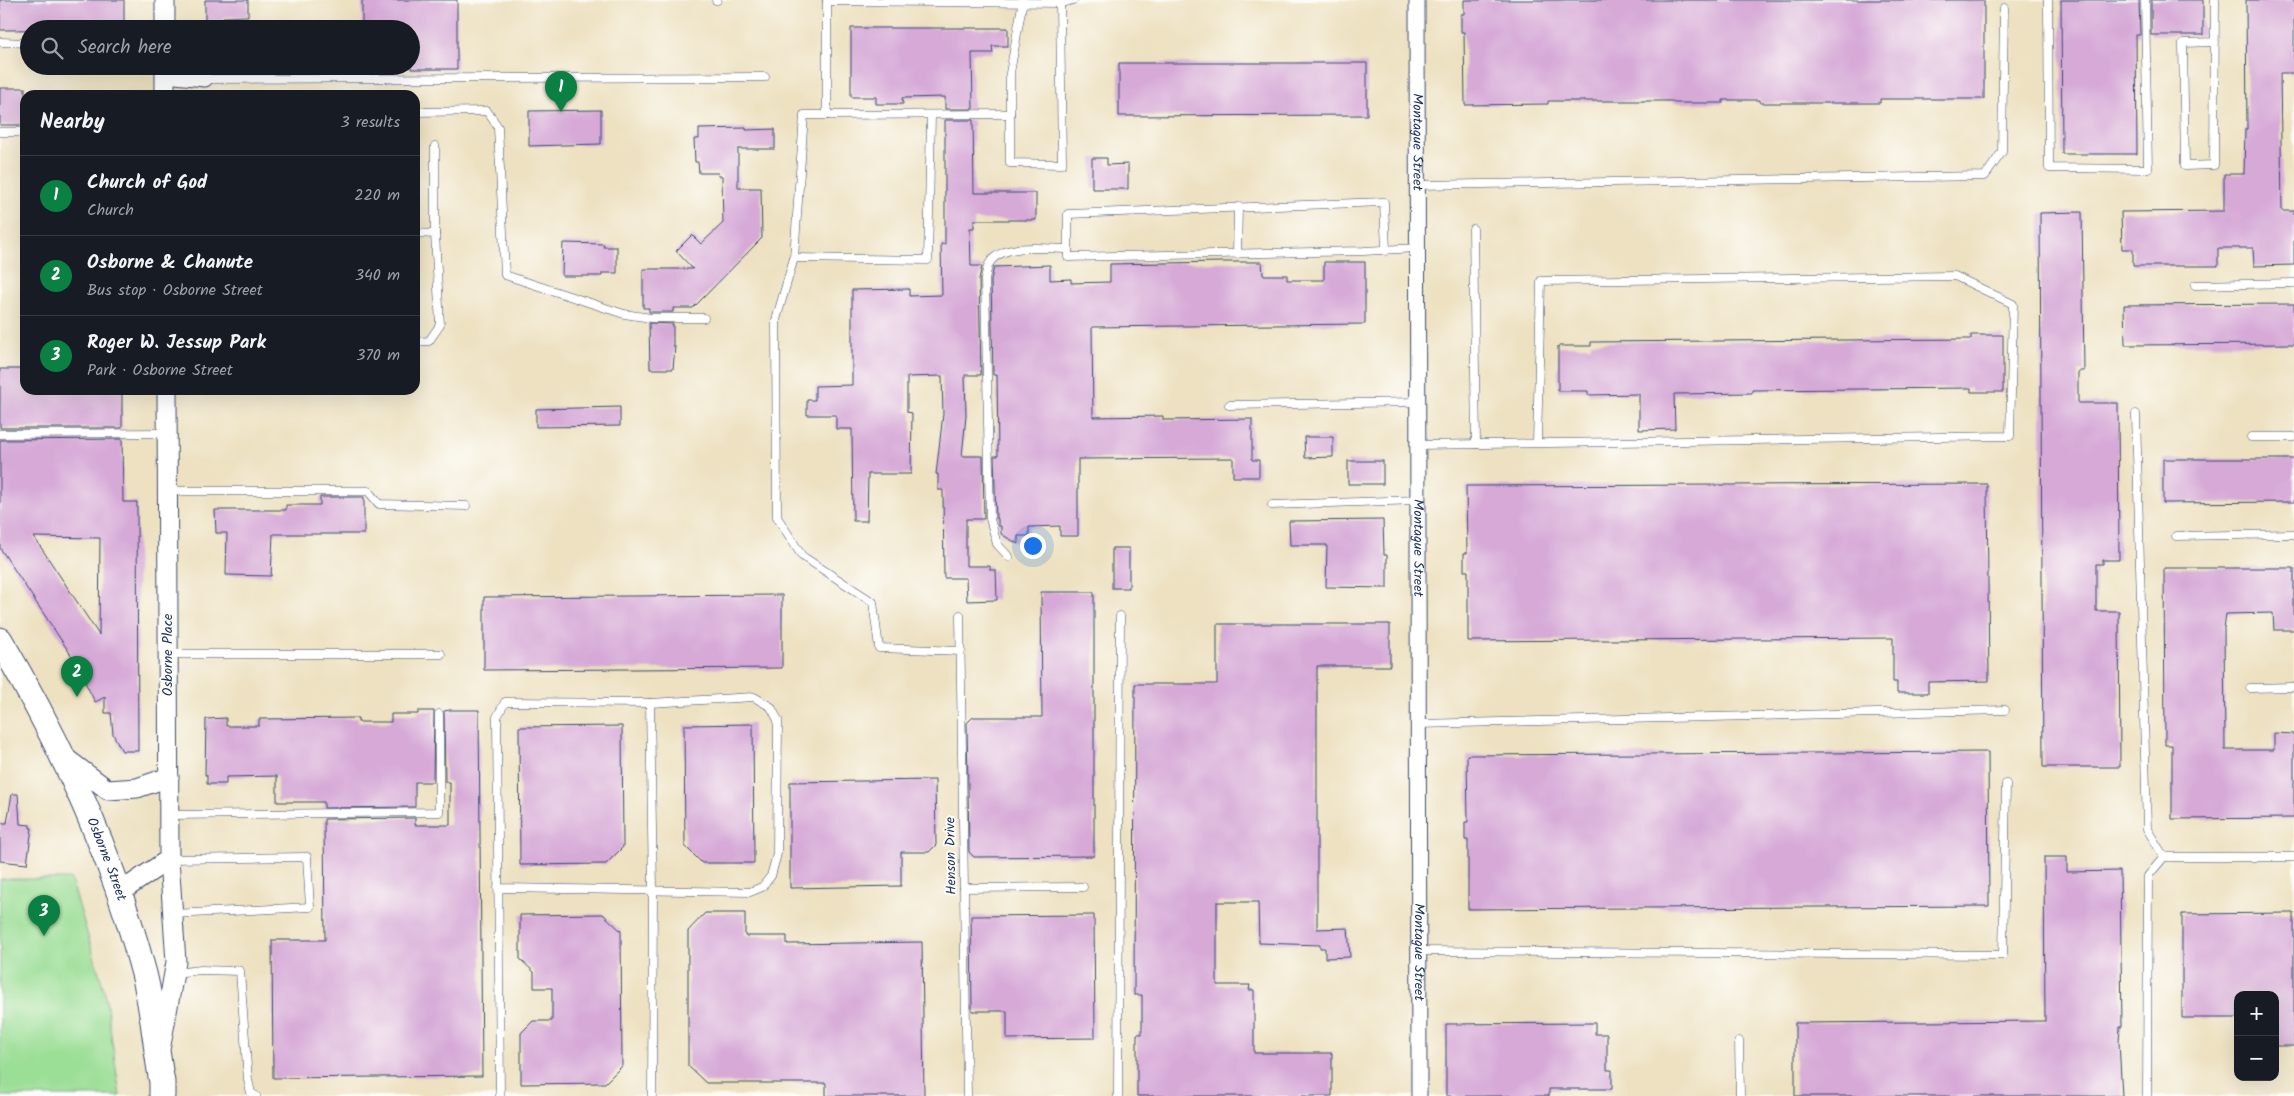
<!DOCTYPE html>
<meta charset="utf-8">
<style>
:root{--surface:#171b24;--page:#20242c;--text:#f1f3f6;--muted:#9ea1a6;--line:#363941;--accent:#0b8043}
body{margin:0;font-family:Kalam,sans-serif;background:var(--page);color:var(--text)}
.controls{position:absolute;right:15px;bottom:15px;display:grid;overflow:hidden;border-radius:10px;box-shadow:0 5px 20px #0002}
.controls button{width:45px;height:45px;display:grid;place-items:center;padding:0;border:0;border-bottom:1px solid var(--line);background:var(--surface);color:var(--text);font:25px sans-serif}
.you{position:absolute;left:1032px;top:545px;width:18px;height:18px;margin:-12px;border:4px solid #fff;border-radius:50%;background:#1a73e8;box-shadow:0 0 0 8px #1a73e833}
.badge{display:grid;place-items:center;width:32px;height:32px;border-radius:50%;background:var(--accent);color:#fff;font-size:16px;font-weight:700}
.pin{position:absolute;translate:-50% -41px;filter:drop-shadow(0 1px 2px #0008)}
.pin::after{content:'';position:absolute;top:26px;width:18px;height:15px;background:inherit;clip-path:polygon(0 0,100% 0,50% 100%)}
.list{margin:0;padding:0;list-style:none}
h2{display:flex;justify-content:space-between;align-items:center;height:65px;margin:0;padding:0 20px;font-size:21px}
h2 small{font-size:16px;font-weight:400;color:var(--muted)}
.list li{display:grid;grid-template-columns:32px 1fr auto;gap:15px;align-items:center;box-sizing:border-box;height:80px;padding:0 20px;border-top:1px solid var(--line)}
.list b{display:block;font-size:19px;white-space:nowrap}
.list p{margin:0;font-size:16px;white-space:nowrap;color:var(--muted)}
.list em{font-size:16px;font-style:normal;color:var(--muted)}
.icon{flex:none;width:28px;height:28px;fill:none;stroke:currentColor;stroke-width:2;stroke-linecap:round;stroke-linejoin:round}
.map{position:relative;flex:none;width:2294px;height:1096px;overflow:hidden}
.search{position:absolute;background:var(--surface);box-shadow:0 5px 20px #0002;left:20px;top:20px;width:400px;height:55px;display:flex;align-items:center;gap:12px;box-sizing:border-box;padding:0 18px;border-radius:28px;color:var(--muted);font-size:19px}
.panel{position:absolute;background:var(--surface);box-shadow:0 5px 20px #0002;left:20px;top:90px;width:400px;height:305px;border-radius:15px}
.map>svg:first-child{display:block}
.green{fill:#9bde96;stroke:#5b867a}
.building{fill:#d6a9d7;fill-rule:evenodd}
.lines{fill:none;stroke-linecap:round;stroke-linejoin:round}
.service-casing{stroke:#3a4a6d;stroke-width:9}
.minor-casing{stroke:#3a4a6d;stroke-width:17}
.tertiary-casing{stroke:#3a4a6d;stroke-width:21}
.primary-casing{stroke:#3a4a6d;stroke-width:27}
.service{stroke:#fff;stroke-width:8}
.minor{stroke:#fff;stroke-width:15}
.tertiary{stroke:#fff;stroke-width:19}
.primary{stroke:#fff;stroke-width:25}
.labels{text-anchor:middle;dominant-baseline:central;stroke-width:4;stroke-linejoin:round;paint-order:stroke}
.street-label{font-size:14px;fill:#1b2f5e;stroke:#fdfcf7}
</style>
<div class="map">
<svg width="2294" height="1096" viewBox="0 0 2294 1096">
<rect width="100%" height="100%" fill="#fdfcf7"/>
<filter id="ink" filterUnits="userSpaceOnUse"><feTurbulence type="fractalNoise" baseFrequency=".02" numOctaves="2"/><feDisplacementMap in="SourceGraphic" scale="10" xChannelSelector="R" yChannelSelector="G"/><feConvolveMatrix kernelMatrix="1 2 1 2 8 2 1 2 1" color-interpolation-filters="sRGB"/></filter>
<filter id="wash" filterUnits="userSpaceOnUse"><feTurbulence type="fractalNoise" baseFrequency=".0096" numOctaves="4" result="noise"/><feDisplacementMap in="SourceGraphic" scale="20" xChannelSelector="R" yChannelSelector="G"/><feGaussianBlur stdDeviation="1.12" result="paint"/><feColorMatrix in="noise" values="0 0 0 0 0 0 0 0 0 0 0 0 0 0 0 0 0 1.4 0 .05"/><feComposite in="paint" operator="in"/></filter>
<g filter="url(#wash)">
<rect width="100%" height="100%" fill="#ede1c1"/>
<path class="green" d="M0 879H71L105 993 120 1096H0Z"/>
<g id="blocks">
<g class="building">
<path d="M0 0H124V29L0 30Z"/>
<path d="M205 0H248V16L223 17V29H205Z"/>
<path d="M362 0H457V69H411V29H362Z"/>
<path d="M1464 0H1984V99H1880V103H1760V100H1723V103H1674L1673 101H1548V104L1465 105 1464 32H1461V14H1464Z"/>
<path d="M2061 0H2139L2140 35H2136L2137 154H2062Z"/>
<rect x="2151" y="0" width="52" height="35"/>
<path d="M2246 0H2294V73H2280L2282 211H2294V265L2254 266 2253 248H2218V266H2133V249H2122L2121 212 2224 211V174H2244L2245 129H2247Z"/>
<path d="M851 28H1008V46H992L993 53H972L973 109H945V97L902 98 903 104H876V97H851Z"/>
<path d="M1119 63H1367V115L1119 116Z"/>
<rect x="0" y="88" width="25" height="37"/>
<path d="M601 110V144L529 146V111Z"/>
<path d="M945 120H973L974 193H1036V220H974V228H970L971 266H982L979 279 981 375H965L966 416 962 456H983L984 519H966V566H990V570H996L997 600 967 601 966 578H944L943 490H938V474H936L943 414 942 376 907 377V412L912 413 911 474H868L867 521H853L852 429H836V415H807V400H815V386L852 385V290L909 289V296L942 295 941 244H945Z"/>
<path d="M746 128V130L775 129V149H738V188H761L762 238 693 308H673V312H649V308H643V269H693L676 251 692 235 701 244 723 223 722 176H719L718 173H699L698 162H695L694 139H699V129Z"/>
<path d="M1092 158H1107V165L1128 164V189H1092Z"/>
<path d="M2082 212 2084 371H2078V403H2118L2119 560H2103V564H2096V611H2119L2120 767H2043L2040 213Z"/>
<path d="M563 243 604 244 603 247H617V273H602V276H562Z"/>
<path d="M1221 262H1262L1263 275H1287V280H1324V262H1365V324L1092 327 1093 417 1163 416V420L1252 419V460H1259V477H1233V458L1078 459V536H1060V526L1029 527V536H1018V544L1001 534V526H998V519L996 518 994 456H998L997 375H993L991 280 994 267 1050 265V280L1071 279V283L1110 282V264Z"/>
<path d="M2294 304V344L2125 345 2124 305Z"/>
<path d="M649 323 673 324V346H675L673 369H650Z"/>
<path d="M1971 335H2003V392H1971V388L1752 390V393L1674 394 1675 429 1639 430V394L1588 395V391H1558V346H1591V342L1971 339Z"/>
<path d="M0 369H25V390H122V428H0Z"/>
<path d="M620 407V426L536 427V409Z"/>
<path d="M1304 437H1333V457L1305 458Z"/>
<path d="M122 439 123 502H137L138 751H122L113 734 111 713H105V697L95 702 84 680 87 679 0 548V440ZM34 537 100 538 99 635Z"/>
<path d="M2163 459H2294V502L2163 503Z"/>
<rect x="1348" y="461" width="35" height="23"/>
<path d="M1987 484 1989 681 1928 682V693H1897V682H1893V638L1468 641V571H1464V553H1467L1466 486Z"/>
<path d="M320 497H364V534H273L271 576 226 575 227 533H216L215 510H286V505H320Z"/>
<path d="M1383 520 1384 555H1387V588L1326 587 1327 545H1290L1289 521Z"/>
<rect x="1112" y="548" width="17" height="40"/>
<path d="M2164 568H2294V630H2274L2273 613 2226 614 2224 628 2225 750H2274V733L2294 734V818L2172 819V745H2165Z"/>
<path d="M1041 592H1094V856L974 857 969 852 967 723 973 717H1042Z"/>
<path d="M782 595V668L484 670V597Z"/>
<path d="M1217 624H1390V666H1317V929L1348 928 1350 957 1325 958V948H1320V945L1259 943 1258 902H1217V985H1250L1249 990H1254V1053H1332V1096H1137V1034H1142V995H1134L1135 684H1217Z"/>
<path d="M450 710H479L482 1076 273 1078 272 940H325L324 819 415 818V825H450V782H445L444 711Z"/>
<path d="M418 711H434L433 782H415V807L324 808V802H277V776L226 777V784H207V775H205L206 719 226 718V726H259V719L358 718V722H391V714H418Z"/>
<path d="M753 724 754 863H702L685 846 684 725Z"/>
<path d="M622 726 623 847 606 864 520 865 519 727Z"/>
<path d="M1988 752 1989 906 1468 909V840H1465V822H1468L1467 755Z"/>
<path d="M935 780 936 845 929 852H901V886L790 888V782Z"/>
<path d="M12 794H18L20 824 30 825V828H32L27 864 0 861V823H7Z"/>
<path d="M2044 857H2067V872L2120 871 2122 1027H2120L2119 1042 2122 1096H1795V1023L2045 1021Z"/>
<path d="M705 913H745V936H787V944L922 942 924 1096H826V1083H706L688 1066V931Z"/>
<path d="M2294 913V1046H2275V995H2238V1018H2182V914Z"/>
<path d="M603 914 621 931 622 1066 605 1083 521 1084V1033L533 1021H552V988H534V972L520 959V915Z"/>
<path d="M1094 915 1095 1038 1007 1039V1011H972L971 916Z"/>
<path d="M1595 1023V1034H1607V1070H1612V1089H1549V1096H1446V1024Z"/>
</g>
</g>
</g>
<g filter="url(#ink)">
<use href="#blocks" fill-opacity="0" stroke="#3a4a6d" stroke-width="1"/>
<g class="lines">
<defs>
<g id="service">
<path d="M716 0H717"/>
<path d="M827 0V115H804L794 258 776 320 777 517 802 556 873 602 879 648 961 651"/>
<path d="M1023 0 1010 73V163L1062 164 1060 3"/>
<path d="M2048 0 2049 168 2148 169 2145 0"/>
<path d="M2215 0 2214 165 2185 166 2183 43 2215 42"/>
<path d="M827 1 1060 3 1073 0"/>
<path d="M0 42 29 43"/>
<path d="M205 79 765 77"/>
<path d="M415 112 487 111 498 127 505 275 624 314 651 318H704"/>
<path d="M827 115 1010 114"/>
<path d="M0 132H25"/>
<path d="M1417 185 1985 176 2002 152 2004 8"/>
<path d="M1473 229 1476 444"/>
<path d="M415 233 435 234 440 325 429 341 415 342"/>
<path d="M435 234V146"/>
<path d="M1386 251 1384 202 1068 214V257L1364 251 1417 248"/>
<path d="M1237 254 1238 207"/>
<path d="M794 258 928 260 931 115"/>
<path d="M2195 285 2294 283"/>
<path d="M1229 405 1418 402"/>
<path d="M2136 414 2147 829 2164 857"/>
<path d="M0 434 167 433"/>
<path d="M2251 437H2294"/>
<path d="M1418 445 2010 436 2013 304 1955 276 1541 281 1537 443"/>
<path d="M167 491H368L379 504 466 506"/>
<path d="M1272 505 1418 500"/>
<path d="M2176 536 2294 534"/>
<path d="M1009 557 997 544 990 519 985 279C986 275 987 268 989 264 1002 242 1046 249 1068 249"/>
<path d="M960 615 967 1096"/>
<path d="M168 654H441"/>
<path d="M2250 688 2294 687"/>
<path d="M650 703 653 890 652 1096"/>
<path d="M1418 724 2005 710"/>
<path d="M169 815 439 812V714"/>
<path d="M169 859 307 857 310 907 173 914"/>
<path d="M498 888 750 892 762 887 771 876 777 854 778 720 771 707 754 697 650 703 505 702 497 717 500 1096"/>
<path d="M964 888 1083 887"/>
<path d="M1419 951 2003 955 2006 784"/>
<path d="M174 973 201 970 240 971 248 1080 251 1093 256 1096"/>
<path d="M1739 1041 1740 1096"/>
<path d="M1118 1096 1120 616"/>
<path d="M2147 1096 2148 876 2164 857H2294"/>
</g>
<g id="minor">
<path id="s1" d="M1417 0 1419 1096"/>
<path d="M165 75 205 79"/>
</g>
<g id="tertiary">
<path d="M165 0V29"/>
<path d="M165 66V95"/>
<path d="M63 756 108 790 137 788 169 777"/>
<path d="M119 893 169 859 167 390"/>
<path d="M161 1045 176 962 169 859"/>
</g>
<g id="primary">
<path id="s2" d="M0 640C61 744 112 853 143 970 153 1006 155 1045 162 1082V1096"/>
</g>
</defs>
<use href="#service" class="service-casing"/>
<use href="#minor" class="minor-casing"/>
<use href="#tertiary" class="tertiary-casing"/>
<use href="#primary" class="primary-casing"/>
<use href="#service" class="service"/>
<use href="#minor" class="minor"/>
<use href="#tertiary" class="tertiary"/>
<use href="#primary" class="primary"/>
</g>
</g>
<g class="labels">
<g class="street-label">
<text stroke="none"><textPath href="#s1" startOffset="142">Montague Street</textPath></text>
<text stroke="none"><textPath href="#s1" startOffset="548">Montague Street</textPath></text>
<text transform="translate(168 655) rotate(-90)">Osborne Place</text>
<text transform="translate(951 856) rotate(-91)">Henson Drive</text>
<text stroke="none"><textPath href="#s2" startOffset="244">Osborne Street</textPath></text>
<text stroke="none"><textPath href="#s1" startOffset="952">Montague Street</textPath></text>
</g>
</g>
</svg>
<div class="controls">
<button>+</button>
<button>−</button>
</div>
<div class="you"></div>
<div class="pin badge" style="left:561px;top:112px">1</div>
<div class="pin badge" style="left:77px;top:697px">2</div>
<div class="pin badge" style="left:44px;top:936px">3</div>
<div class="search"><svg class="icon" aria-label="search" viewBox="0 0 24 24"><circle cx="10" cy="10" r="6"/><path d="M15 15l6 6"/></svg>Search here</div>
<section class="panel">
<h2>Nearby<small>3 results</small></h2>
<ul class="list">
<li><span class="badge">1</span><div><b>Church of God</b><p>Church</p></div><em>220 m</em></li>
<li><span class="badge">2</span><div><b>Osborne &amp; Chanute</b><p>Bus stop · Osborne Street</p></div><em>340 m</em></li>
<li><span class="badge">3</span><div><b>Roger W. Jessup Park</b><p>Park · Osborne Street</p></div><em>370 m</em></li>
</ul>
</section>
</div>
